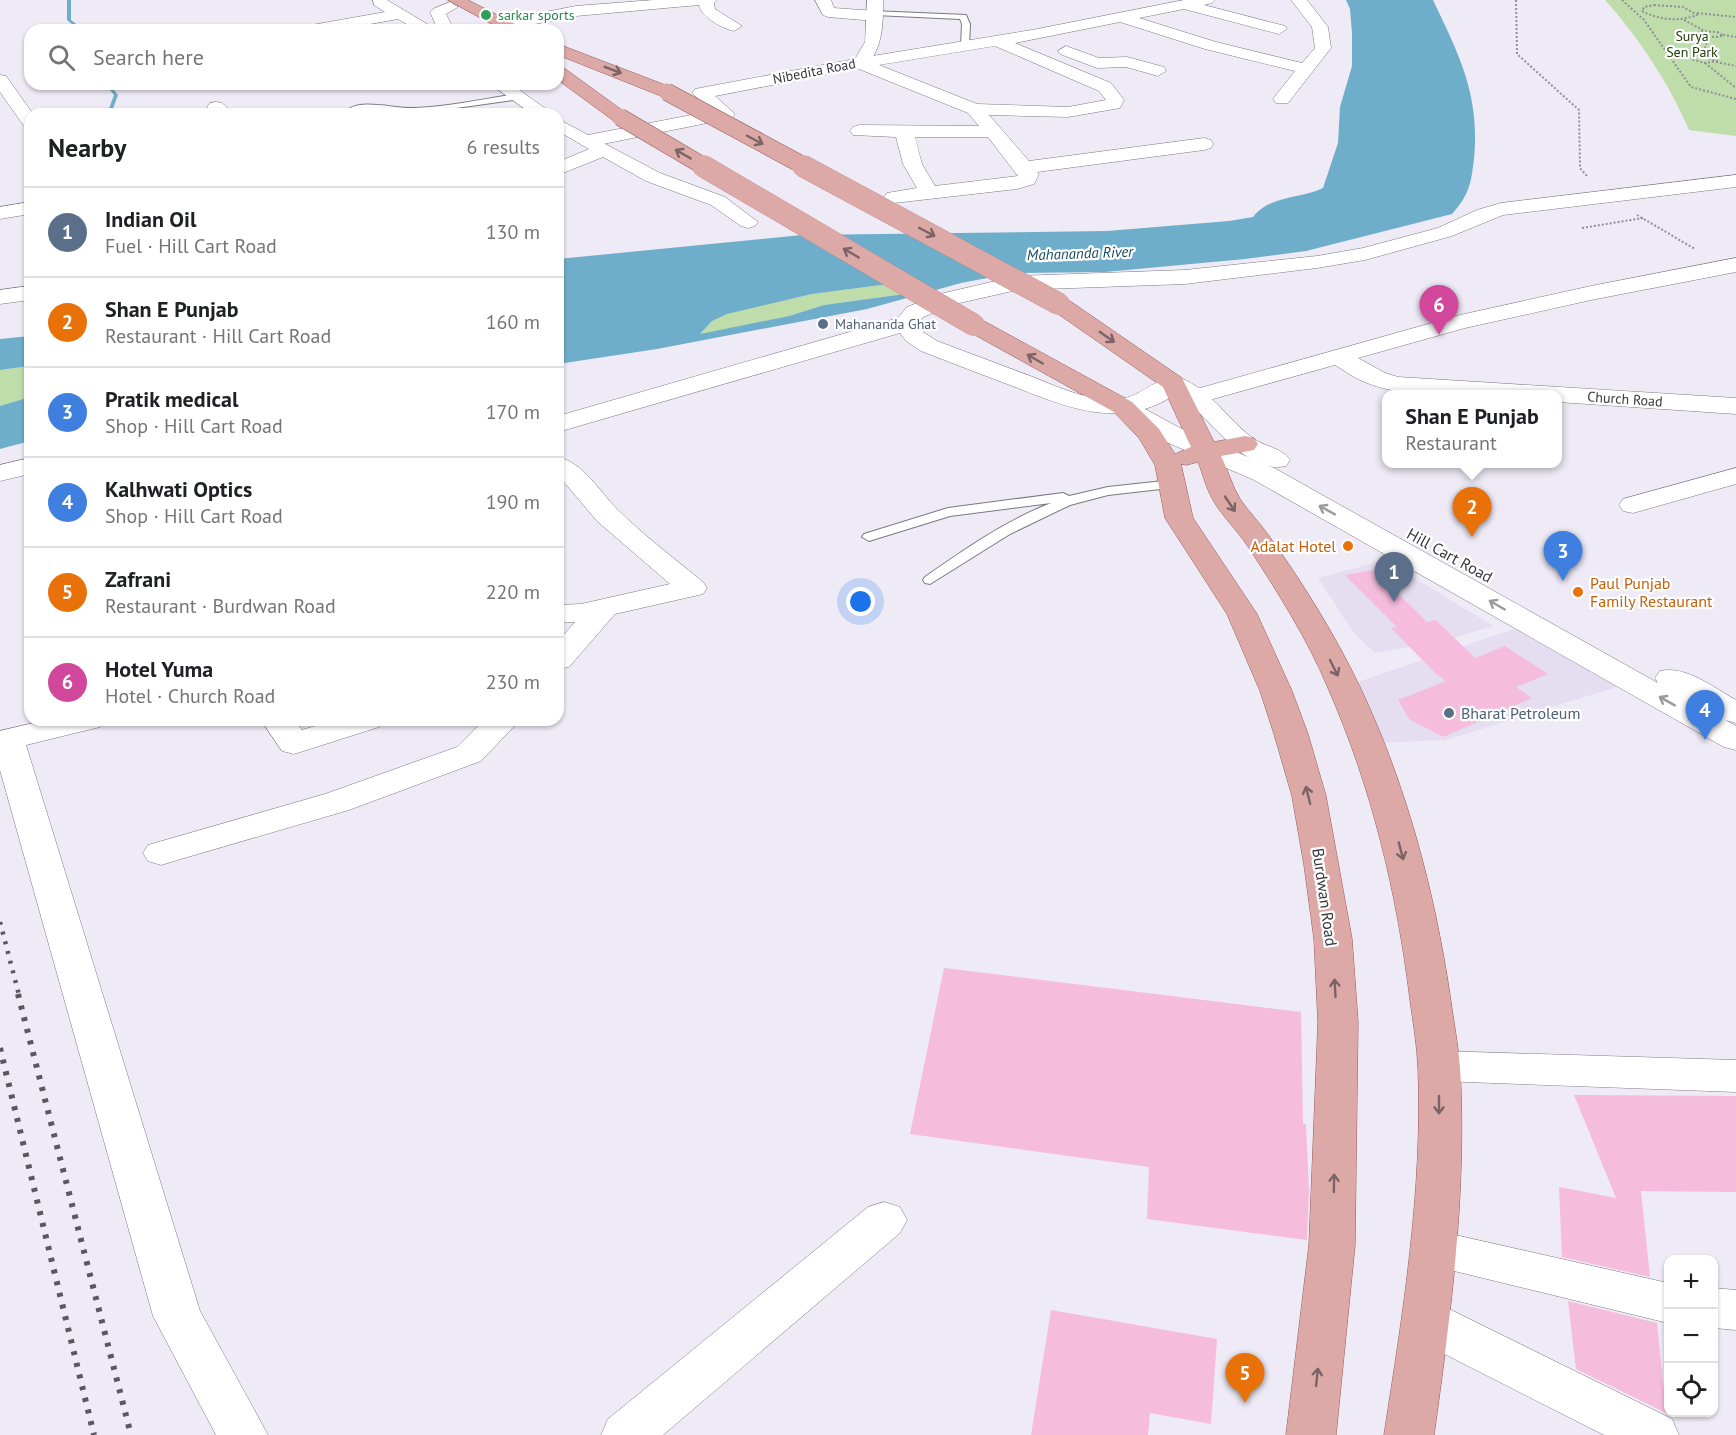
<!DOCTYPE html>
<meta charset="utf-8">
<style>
:root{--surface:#fff;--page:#f6f6f6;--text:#202124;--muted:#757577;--line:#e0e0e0;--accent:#ea580c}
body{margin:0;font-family:"PT Sans",sans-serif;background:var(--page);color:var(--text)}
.controls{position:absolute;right:18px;bottom:18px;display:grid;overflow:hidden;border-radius:12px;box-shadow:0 2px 4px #0004}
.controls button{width:54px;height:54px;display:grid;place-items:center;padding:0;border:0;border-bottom:2px solid var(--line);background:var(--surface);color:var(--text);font:30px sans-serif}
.you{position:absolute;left:861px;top:602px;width:21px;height:21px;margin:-15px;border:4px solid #fff;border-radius:50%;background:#1a73e8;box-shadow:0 0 0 9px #1a73e833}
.badge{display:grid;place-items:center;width:39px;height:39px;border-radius:50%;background:var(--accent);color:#fff;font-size:20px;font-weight:700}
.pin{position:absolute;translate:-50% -50px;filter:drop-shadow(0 2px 3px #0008)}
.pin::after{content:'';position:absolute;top:32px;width:21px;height:18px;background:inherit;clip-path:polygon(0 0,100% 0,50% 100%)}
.popup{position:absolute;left:1382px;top:390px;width:180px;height:78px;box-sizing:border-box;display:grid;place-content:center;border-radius:12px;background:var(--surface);filter:drop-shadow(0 2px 4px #0005);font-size:20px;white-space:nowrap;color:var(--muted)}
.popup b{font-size:22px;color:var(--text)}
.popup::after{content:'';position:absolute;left:50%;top:100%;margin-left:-12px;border:12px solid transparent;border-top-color:var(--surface)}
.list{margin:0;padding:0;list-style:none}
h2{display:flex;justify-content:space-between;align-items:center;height:78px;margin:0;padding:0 24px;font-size:26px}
h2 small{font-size:20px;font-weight:400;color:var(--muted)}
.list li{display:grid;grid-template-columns:39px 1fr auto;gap:18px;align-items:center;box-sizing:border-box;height:90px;padding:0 24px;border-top:2px solid var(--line)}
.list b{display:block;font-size:22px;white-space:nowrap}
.list p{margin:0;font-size:20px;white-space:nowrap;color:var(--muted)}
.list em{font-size:20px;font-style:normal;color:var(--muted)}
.icon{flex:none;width:33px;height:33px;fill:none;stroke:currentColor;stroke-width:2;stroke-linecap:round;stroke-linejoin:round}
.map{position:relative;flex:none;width:1736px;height:1435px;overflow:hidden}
.search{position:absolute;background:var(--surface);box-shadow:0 2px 4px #0004;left:24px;top:24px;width:540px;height:66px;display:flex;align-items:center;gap:15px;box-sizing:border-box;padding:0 21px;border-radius:18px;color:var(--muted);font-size:22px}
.panel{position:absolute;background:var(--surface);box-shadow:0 2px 4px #0004;left:24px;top:108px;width:540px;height:618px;border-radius:18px}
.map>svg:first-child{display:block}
.built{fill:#e5def1}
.green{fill:#beddaa}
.water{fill:#6faecb;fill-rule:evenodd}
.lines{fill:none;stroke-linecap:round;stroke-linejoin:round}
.stream{fill:#6faecb;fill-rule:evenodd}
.building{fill:#f5bcdc}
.service-casing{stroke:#7c7883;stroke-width:2}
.minor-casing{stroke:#7c7883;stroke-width:1}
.tertiary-casing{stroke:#7c7883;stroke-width:1}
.secondary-casing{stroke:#7c7883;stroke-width:1}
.primary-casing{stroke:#945b5b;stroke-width:1}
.path{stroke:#928f98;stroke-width:2;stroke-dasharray:2 2;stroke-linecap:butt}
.service{fill:#fff;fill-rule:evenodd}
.minor{fill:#fff;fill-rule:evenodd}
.tertiary{fill:#fff;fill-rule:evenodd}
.secondary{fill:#fff;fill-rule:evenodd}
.primary{fill:#dca9a7;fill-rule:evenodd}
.rail-far1{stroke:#5a585e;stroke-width:4.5;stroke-dasharray:3 7;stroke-linecap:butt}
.rail{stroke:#5a585e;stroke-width:6;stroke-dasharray:4 8;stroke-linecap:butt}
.primary-bridge-far1-casing{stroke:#945b5b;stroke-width:18;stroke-linecap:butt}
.primary-bridge-casing{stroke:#945b5b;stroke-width:22;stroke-linecap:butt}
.primary-bridge-far1{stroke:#dca9a7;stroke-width:17}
.primary-bridge{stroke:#dca9a7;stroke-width:22}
.oneway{stroke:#7a6466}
.oneway2{stroke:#9c9a9d}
.leisure-dot{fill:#2e9e5b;stroke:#fff;stroke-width:2}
.service-dot{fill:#5c6f8a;stroke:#fff;stroke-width:2}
.food-dot{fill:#e8710a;stroke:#fff;stroke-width:2}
.labels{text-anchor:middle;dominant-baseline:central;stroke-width:4.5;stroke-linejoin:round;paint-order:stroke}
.far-leisure-label{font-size:14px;fill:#27864d;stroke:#fff;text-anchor:start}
.far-park-label{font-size:14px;fill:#223e07;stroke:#fff}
.far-street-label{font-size:14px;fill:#38363b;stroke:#fff}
.far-service-label{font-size:14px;fill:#4e5e75;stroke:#fff;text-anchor:start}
.far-water-label{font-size:15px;font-style:italic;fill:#15495e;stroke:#fff}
.food-label{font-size:16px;fill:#c56008;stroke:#fff;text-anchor:end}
.street-label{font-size:16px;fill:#38363b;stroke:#fff}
.service-label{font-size:16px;fill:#4e5e75;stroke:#fff;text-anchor:start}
</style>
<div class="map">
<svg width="1736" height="1435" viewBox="0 0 1736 1435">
<rect width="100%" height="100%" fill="#eeeaf6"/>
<g class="built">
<path d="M1385 560 1493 626 1447 640 1375 653 1354 633 1318 578Z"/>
<path d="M1514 629 1620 686 1446 740 1378 743 1352 684Z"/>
</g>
<g class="green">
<path d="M1605 0H1736V136L1689 130C1669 83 1639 38 1605 0Z"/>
<path d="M889 284 904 294 824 305 789 316 699 335 712 321 727 313 812 294Z"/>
<path d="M30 366V397L0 406V370Z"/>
</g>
<g class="water">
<path d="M1346 0H1433C1460 57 1480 95 1474 159 1471 184 1469 195 1452 214L1306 251 1245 259 1105 272 1019 273 998 276 961 283 867 309 657 349 558 364V259L802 235 1107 231 1229 221 1253 217C1270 195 1300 199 1323 188L1338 143 1340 107 1352 66V33L1350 9ZM889 284 904 294 824 305 789 316 700 334 712 321 727 314 812 294Z"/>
<path d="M30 336V366L0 370V339Z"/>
<path d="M30 397V441L0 449V406Z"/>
</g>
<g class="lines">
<g class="stream">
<path d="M67 0H71V20L84 30H79L67 20Z"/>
<path d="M105 84H109L118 95 111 114H107L114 95Z"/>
</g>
</g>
<g class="building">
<path d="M1374 570 1427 622 1436 620 1475 658 1505 646 1548 674 1516 687 1532 698 1443 737 1409 719 1398 700 1446 681 1435 673 1391 628 1397 627 1345 575Z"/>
<path d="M944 968 1301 1012 1303 1124H1306L1309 1191 1307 1240 1147 1219 1149 1167 910 1134Z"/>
<path d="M1574 1095 1736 1096V1192L1641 1191 1650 1277 1562 1257 1559 1187 1616 1198Z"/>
<path d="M1568 1301 1657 1323 1666 1413 1576 1369Z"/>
<path d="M1051 1310 1217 1339 1211 1424 1150 1413 1148 1435H1031Z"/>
</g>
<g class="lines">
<defs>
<g id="service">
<path d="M872 11 966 15 970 24 969 46 965 48 961 46 962 24 960 19 875 15 871 13Z"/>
<path d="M517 94 521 97 520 99 413 114 383 111 353 112 349 109C363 99 396 109 414 108 448 107 483 99 517 94Z"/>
<path d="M1173 480 1178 481 1180 484 1178 487 1108 495 1070 505 1010 534 930 584 925 583 923 580 925 577C965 549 1005 521 1051 503L950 516 869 541 862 537 864 534 948 508 1063 493 1069 496 1108 487Z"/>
</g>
<g id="minor">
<path d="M373 0H387L437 30H417L398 19 337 30H304L312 25 385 12 374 5Z"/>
<path d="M654 0H717L714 3 715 9 742 26 734 31C722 28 702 18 699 5L576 16 504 30 496 25 504 20 576 6Z"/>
<path d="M815 0H831L834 8 875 11 883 16 875 21 828 17 823 15Z"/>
<path d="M1184 0H1215L1212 3 1204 5 1285 26 1287 29 1279 34 1184 9 1139 18 1216 42 1302 63 1315 48 1312 27 1291 0H1307L1328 27 1331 48 1288 103H1276L1273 99 1295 71 1205 49 1120 22 1015 43 1111 83 1124 100 1120 108 1068 117 989 115 1029 161 1204 138 1211 140 1213 144 1211 148 1204 150 1037 172 1039 174 1034 184 1017 189 894 203 887 201 884 197 887 193 917 188 903 164 896 137 853 135 850 131 853 127 859 125 979 126 968 113 854 67 852 63 854 59 1032 30ZM995 46 1099 91 1106 100 1068 107 977 104 879 65ZM915 137H988L1018 176 935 186 922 164Z"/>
<path d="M1066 46 1099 58 1127 57 1164 67 1166 71 1158 76 1126 67 1097 68 1060 54 1058 51Z"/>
<path d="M0 75 6 76 33 114H30V127L24 126 0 92Z"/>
<path d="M308 84H330L327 88H311Z"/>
<path d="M216 102 222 103 234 114H214L207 107 210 103Z"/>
<path d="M558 119 660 173 725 197 758 222 755 226 748 228 741 226 711 205 646 181 603 157 558 175V162L589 149 558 131Z"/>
<path d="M1736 175V187L1503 215 1452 236 1365 260 1317 268 1185 284 1017 290 955 304 923 317 920 321 923 332 937 341C969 353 1001 365 1033 377 1060 388 1088 401 1118 399 1143 398 1159 372 1182 378L1185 383C1179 393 1167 400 1156 405 1108 425 1061 405 1015 387 983 375 952 363 921 351L906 341 900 333 558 432V416L898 318 907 307 940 294 1017 276 1185 270 1317 256 1363 248 1438 228 1477 210 1501 203Z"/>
<path d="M1736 258V272L1591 300 1465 328 1358 358 1385 373 1398 377 1736 398V414L1558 402V394C1506 394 1413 402 1367 383 1356 379 1345 371 1335 365L1195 404 1186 402 1183 397 1186 392 1460 315 1591 286Z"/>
<path d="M30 286V300L0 304V290Z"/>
<path d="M558 457C585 464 598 490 617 509 643 535 674 558 703 582L707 588 703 594 615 614 569 667 558 669V641L575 622 558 623V605L581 604 670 584 597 521 564 482 558 477Z"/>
<path d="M30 458V474L0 481V465Z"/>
<path d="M1736 468V484L1633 513 1623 511 1619 505 1623 499Z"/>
<path d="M46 720H105L100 727 26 745 200 1311 268 1435H216L153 1316 0 770V731Z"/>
<path d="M261 720H295L302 730 334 720H384L379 727 294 754 282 751Z"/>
<path d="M484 720H520L481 761 349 810 174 861 161 865 148 861 143 853 148 845 325 794 457 747Z"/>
<path d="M1439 1051 1736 1060V1092L1439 1081 1424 1077 1418 1066 1424 1055Z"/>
<path d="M884 1202 900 1207 907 1220 900 1233 663 1435H601L608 1419 868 1207Z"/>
<path d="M1433 1230 1668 1283V1323L1417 1262 1410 1249 1417 1236Z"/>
<path d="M1714 1288 1736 1290V1330L1714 1328Z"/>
<path d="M1426 1300 1443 1306 1672 1419 1679 1435H1604L1409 1336 1402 1321 1409 1306Z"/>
</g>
<g id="tertiary">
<path d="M867 0H883C883 26 883 46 866 67L715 96 735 114 732 118 588 147 581 145 579 141 581 137 588 135 712 111 692 93 695 89 855 59 865 42Z"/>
<path d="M450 2 458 7 446 14 454 30H438L430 12 433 9Z"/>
<path d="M490 84H511L553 114H532Z"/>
<path d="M30 202V214L0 219V207Z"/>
</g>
<g id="secondary">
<path d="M1173 376C1208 384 1226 419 1254 439 1266 447 1282 448 1290 460L1286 466C1251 475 1218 429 1194 408 1184 399 1169 395 1161 383L1164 378Z"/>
<path d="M1123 399 1132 402 1182 429 1274 468 1658 683 1655 678 1660 671C1686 665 1714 688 1736 700V723L1725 720 1736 726V750L1724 747 1254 480 1164 441 1114 412 1110 407 1114 402Z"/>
</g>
<g id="primary">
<path d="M448 0H468L521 27 523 30H503Z"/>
<path d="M558 44 673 88 676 92 673 96H661L558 55Z"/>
<path d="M558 67 564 68 626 113 629 117 626 121H614L558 80Z"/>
<path d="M1059 297 1067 299 1182 378 1214 442 1245 436 1254 438 1258 444 1254 450 1221 456C1228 470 1232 486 1240 499 1249 512 1260 523 1269 536 1303 583 1335 635 1360 687 1406 784 1434 889 1450 995 1453 1019 1458 1043 1460 1067 1467 1191 1451 1313 1434 1435H1384C1403 1313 1423 1190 1418 1067 1417 1045 1413 1022 1410 1000 1397 893 1372 788 1328 688 1307 638 1277 591 1247 545 1237 530 1222 516 1213 500 1206 488 1203 474 1198 462L1186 465 1181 464 1193 518 1257 614 1292 691 1308 734 1326 796 1352 939 1358 1022 1355 1245 1336 1435H1286L1309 1245 1318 1022 1314 939 1304 865 1292 796 1274 734 1260 691 1227 614 1165 518 1155 465 1139 438 1114 412 966 330 962 325 966 320 974 318 982 320 1132 402 1159 429 1175 454 1191 447 1163 387 1051 309 1048 304 1051 299Z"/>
</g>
</defs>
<use href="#service" class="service-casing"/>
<use href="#minor" class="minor-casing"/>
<use href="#tertiary" class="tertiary-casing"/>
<use href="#secondary" class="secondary-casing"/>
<use href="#primary" class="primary-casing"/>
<g class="path">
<path d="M1516 0 1517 54 1579 110 1580 168 1587 176"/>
<path d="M1622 0 1644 20 1691 87 1736 99"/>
<path d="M1654 5 1683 7 1697 15C1679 22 1659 20 1642 11L1644 7Z"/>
<path d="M1697 13 1736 17"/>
<path d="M1684 20 1703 30"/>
<path d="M1701 31 1717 32 1723 35C1716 39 1705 36 1698 33Z"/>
<path d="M1723 35 1736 37"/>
<path d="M1697 55 1717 61 1705 63 1691 59Z"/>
<path d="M1702 56 1709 37"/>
<path d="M1716 62 1736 66"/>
<path d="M1705 63 1736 88"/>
<path d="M1637 215 1695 249"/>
<path d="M1582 228 1643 218"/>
</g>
<use href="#service" class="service"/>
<use href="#minor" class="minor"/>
<use href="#tertiary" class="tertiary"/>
<use href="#secondary" class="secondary"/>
<use href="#primary" class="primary"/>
<path class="rail-far1" d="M0 922 19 995"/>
<g class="rail">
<path d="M18 994 131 1435"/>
<path d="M0 1048 94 1435"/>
</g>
<defs>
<g id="primary-bridge-far1">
<path d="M667 92 806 167"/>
<path d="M620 117 705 167"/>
</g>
<g id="primary-bridge">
<path d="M703 166 974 325"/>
<path d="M803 166 1059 304"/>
</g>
</defs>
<use href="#primary-bridge-far1" class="primary-bridge-far1-casing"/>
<use href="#primary-bridge" class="primary-bridge-casing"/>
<use href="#primary-bridge-far1" class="primary-bridge-far1"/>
<use href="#primary-bridge" class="primary-bridge"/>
</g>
<defs><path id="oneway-shaft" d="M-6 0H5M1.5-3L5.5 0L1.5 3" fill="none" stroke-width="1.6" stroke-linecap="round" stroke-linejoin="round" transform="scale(1.5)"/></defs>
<g class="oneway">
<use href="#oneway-shaft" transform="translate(613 70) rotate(21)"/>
<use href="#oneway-shaft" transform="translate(755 140) rotate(28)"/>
<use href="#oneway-shaft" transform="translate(683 154) rotate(-150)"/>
<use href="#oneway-shaft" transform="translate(927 232) rotate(28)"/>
<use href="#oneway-shaft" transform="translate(851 253) rotate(-150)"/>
<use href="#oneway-shaft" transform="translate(1107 337) rotate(35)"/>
<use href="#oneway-shaft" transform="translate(1035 359) rotate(-150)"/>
<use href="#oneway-shaft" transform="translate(1230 504) rotate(56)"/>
<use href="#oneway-shaft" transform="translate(1334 668) rotate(63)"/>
<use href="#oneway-shaft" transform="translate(1308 795) rotate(-104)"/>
<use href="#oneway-shaft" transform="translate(1401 851) rotate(75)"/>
<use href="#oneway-shaft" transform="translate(1335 988) rotate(-93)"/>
<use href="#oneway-shaft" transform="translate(1439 1105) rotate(90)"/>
<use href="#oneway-shaft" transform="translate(1334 1183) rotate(-89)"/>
<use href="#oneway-shaft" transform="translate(1317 1377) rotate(-84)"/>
</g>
<g class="oneway2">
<use href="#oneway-shaft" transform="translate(1327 510) rotate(-151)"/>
<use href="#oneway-shaft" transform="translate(1497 605) rotate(-150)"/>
<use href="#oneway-shaft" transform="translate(1667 701) rotate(-151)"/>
</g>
<circle class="leisure-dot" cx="486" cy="15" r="6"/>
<g class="service-dot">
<circle cx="823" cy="324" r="6"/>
<circle cx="1449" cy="713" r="6"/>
</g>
<g class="food-dot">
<circle cx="1348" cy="546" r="6"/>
<circle cx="1578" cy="592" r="6"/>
</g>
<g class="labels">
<g class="far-leisure-label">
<text x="498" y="15">sarkar sports</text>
</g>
<g class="far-park-label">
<text x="1692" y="36">Surya<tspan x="1692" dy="16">Sen Park</tspan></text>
</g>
<g class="far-street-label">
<text transform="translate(814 71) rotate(-11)">Nibedita Road</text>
<text transform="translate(1625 399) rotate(4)">Church Road</text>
</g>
<g class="far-service-label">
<text x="835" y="324">Mahananda Ghat</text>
</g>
<g class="far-water-label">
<text transform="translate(1080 253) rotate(-2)">Mahananda River</text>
</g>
<g class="food-label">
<text x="1336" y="546">Adalat Hotel</text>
<text x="1590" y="583" text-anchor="start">Paul Punjab<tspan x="1590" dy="18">Family Restaurant</tspan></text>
</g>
<g class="street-label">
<text transform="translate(1450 555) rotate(29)">Hill Cart Road</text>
<text transform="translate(1325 897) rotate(82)">Burdwan Road</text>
</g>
<g class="service-label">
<text x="1461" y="713">Bharat Petroleum</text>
</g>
</g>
</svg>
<div class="controls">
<button>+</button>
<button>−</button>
<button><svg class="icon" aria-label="locate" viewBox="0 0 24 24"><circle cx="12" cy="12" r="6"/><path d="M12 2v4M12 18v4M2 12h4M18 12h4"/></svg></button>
</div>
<div class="you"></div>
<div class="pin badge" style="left:1394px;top:602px;background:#5c6f8a">1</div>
<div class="pin badge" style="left:1472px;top:537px;background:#e8710a">2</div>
<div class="popup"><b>Shan E Punjab</b>Restaurant</div>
<div class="pin badge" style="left:1563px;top:581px;background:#3f7fe0">3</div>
<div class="pin badge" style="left:1705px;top:740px;background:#3f7fe0">4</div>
<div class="pin badge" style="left:1245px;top:1403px;background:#e8710a">5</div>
<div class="pin badge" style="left:1439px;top:335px;background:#d1479c">6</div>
<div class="search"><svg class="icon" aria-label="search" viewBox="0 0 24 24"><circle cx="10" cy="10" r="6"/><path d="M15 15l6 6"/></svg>Search here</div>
<section class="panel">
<h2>Nearby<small>6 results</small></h2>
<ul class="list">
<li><span class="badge" style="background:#5c6f8a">1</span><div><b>Indian Oil</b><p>Fuel · Hill Cart Road</p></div><em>130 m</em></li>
<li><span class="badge" style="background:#e8710a">2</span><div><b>Shan E Punjab</b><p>Restaurant · Hill Cart Road</p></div><em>160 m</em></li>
<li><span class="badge" style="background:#3f7fe0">3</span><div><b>Pratik medical</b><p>Shop · Hill Cart Road</p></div><em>170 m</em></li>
<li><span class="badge" style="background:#3f7fe0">4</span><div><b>Kalhwati Optics</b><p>Shop · Hill Cart Road</p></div><em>190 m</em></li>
<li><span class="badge" style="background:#e8710a">5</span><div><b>Zafrani</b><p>Restaurant · Burdwan Road</p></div><em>220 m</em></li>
<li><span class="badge" style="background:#d1479c">6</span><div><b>Hotel Yuma</b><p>Hotel · Church Road</p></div><em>230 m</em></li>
</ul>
</section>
</div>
